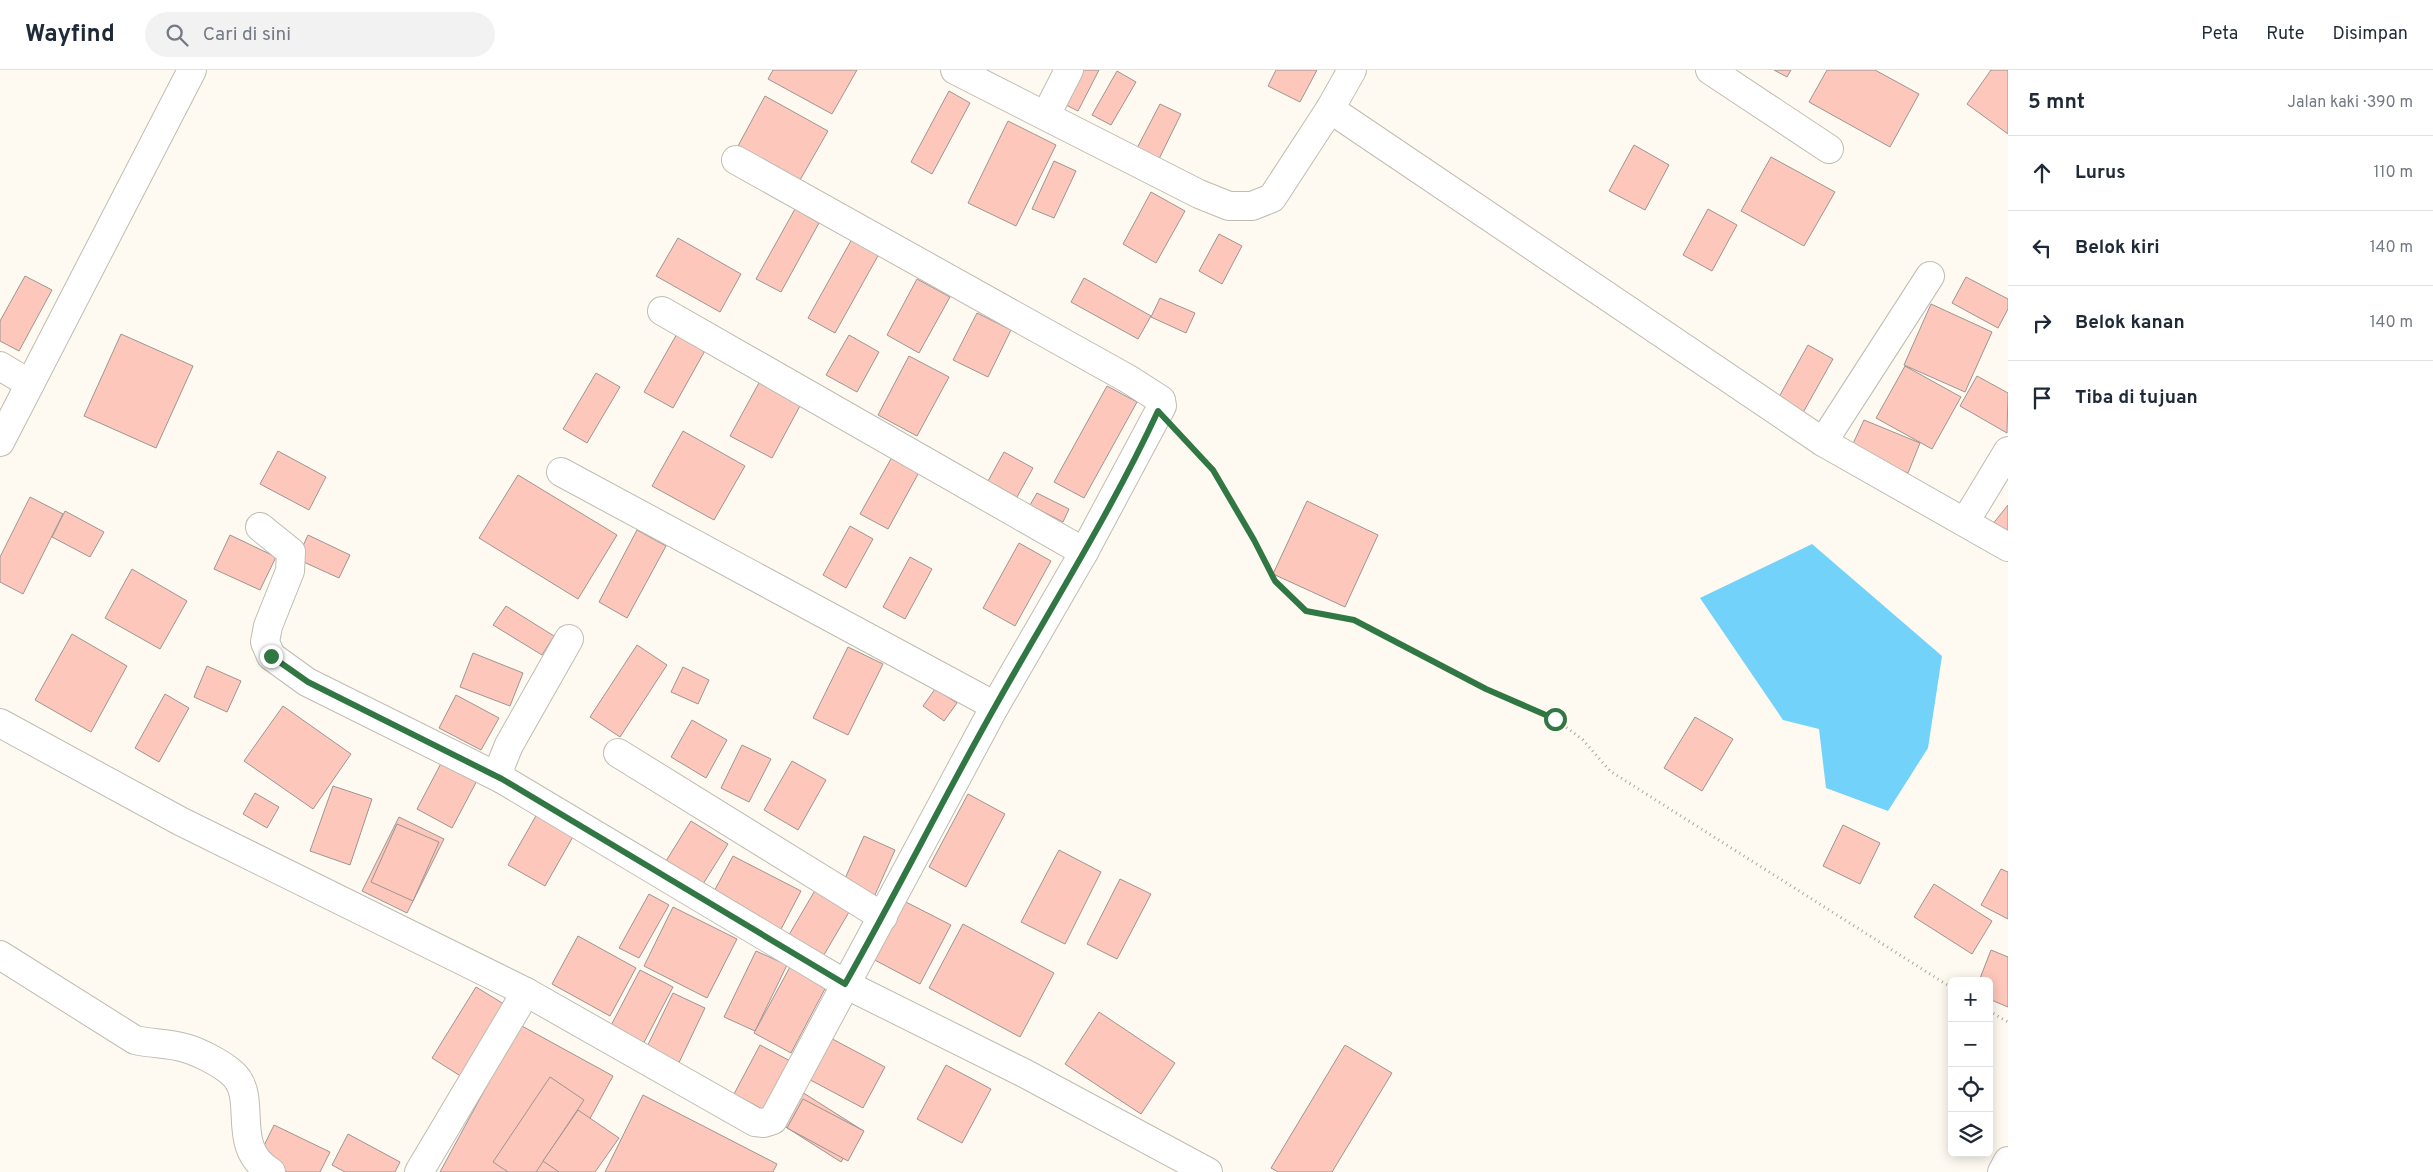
<!DOCTYPE html>
<html lang="id">
<meta charset="utf-8">
<style>
:root{--surface:#fff;--page:#f2f2f3;--text:#1f2937;--muted:#747a83;--line:#e0e1e3}
body{margin:0;font-family:Overpass,sans-serif;background:var(--page);color:var(--text)}
.controls{position:absolute;right:15px;bottom:15px;display:grid;overflow:hidden;border-radius:8px;box-shadow:0 2px 12px #0003}
.controls button{width:45px;height:45px;display:grid;place-items:center;padding:0;border:0;border-bottom:1px solid var(--line);background:var(--surface);color:var(--text);font:25px sans-serif}
.stop{position:absolute;width:15px;height:15px;margin:-11px;border:4px solid #317743;border-radius:50%;background:#fff}
.stop.end{background:#317743;border-color:#fff;box-shadow:0 1px 5px #0008}
.list{margin:0;padding:0;list-style:none}
h2{display:flex;justify-content:space-between;align-items:center;height:65px;margin:0;padding:0 20px;font-size:21px}
h2 small{font-size:16px;font-weight:400;color:var(--muted)}
.list li{display:grid;grid-template-columns:32px 1fr auto;gap:15px;align-items:center;box-sizing:border-box;height:75px;padding:0 20px;border-top:1px solid var(--line)}
.list b{display:block;font-size:19px;white-space:nowrap}
.list em{font-size:16px;font-style:normal;color:var(--muted)}
.icon{flex:none;width:28px;height:28px;fill:none;stroke:currentColor;stroke-width:2;stroke-linecap:round;stroke-linejoin:round}
.map{position:relative;flex:none;width:2008px;height:1102px;overflow:hidden}
header{display:flex;align-items:center;gap:30px;box-sizing:border-box;height:70px;padding:0 25px;background:var(--surface);border-bottom:1px solid var(--line)}
header strong{font-size:24px}
nav{display:flex;gap:28px;margin-inline-start:auto;font-size:18px}
.search{width:350px;height:45px;background:var(--page);display:flex;align-items:center;gap:12px;box-sizing:border-box;padding:0 18px;border-radius:28px;color:var(--muted);font-size:19px}
main{display:flex}
aside{flex:1;background:var(--surface)}
.map>svg:first-child{display:block}
.water{fill:#72d2f9}
.building{fill:#fdc7bb;stroke:#9e9592}
.lines{fill:none;stroke-linecap:round;stroke-linejoin:round}
.minor-casing{stroke:#bfbcb3;stroke-width:30}
.path{stroke:#a9a7a0;stroke-width:3;stroke-dasharray:1 4;stroke-linecap:butt}
.minor{stroke:#fff;stroke-width:28}
.route{stroke:#317743;stroke-width:6}
</style>
<header>
<strong>Wayfind</strong>
<div class="search"><svg class="icon" aria-label="search" viewBox="0 0 24 24"><circle cx="10" cy="10" r="6"/><path d="M15 15l6 6"/></svg>Cari di sini</div>
<nav><a>Peta</a><a>Rute</a><a>Disimpan</a></nav>
</header>
<main>
<div class="map">
<svg width="2008" height="1102" viewBox="0 0 2008 1102">
<rect width="100%" height="100%" fill="#fefaf1"/>
<path class="water" d="M1812 474 1942 586 1928 678 1888 741 1826 718 1819 659 1783 650 1700 528Z"/>
<g class="building">
<path d="M773 0H857L832 44 768 9Z"/>
<path d="M1081 0H1099L1078 41 1064 34Z"/>
<path d="M1276 0H1317L1300 32 1268 16Z"/>
<path d="M1774 0H1791L1787 7Z"/>
<path d="M1827 0H1875L1919 24 1890 77 1809 32Z"/>
<path d="M1991 0H2008V64L1967 34Z"/>
<path d="M1117 1 1136 12 1111 55 1092 45Z"/>
<path d="M949 21 970 33 932 104 911 92Z"/>
<path d="M765 26 828 61 800 110 738 76Z"/>
<path d="M1160 34 1181 44 1156 95 1134 84Z"/>
<path d="M1008 51 1056 75 1016 156 968 133Z"/>
<path d="M1634 75 1669 95 1645 140 1609 121Z"/>
<path d="M1771 87 1835 122 1804 176 1741 141Z"/>
<path d="M1054 91 1076 101 1054 148 1032 139Z"/>
<path d="M1151 122 1185 141 1156 193 1123 174Z"/>
<path d="M795 139 819 153 781 222 756 209Z"/>
<path d="M1708 139 1737 155 1712 201 1683 185Z"/>
<path d="M1219 164 1242 176 1222 214 1199 201Z"/>
<path d="M678 168 741 204 720 242 656 206Z"/>
<path d="M852 169 879 184 835 263 808 248Z"/>
<path d="M25 206 52 220 19 281 0 271V251Z"/>
<path d="M1966 207 2008 229V239L1998 258 1952 233Z"/>
<path d="M1084 208 1151 246 1138 269 1071 232Z"/>
<path d="M917 209 950 227 919 283 887 265Z"/>
<path d="M1160 228 1195 243 1186 263 1151 247Z"/>
<path d="M1931 234 1992 262 1965 322 1904 295Z"/>
<path d="M977 243 1011 260 988 307 953 290Z"/>
<path d="M678 262 707 277 673 338 644 322Z"/>
<path d="M121 264 193 296 156 378 84 346Z"/>
<path d="M849 265 879 282 857 322 826 305Z"/>
<path d="M1808 275 1833 289 1800 348 1775 334Z"/>
<path d="M909 286 949 307 917 366 878 345Z"/>
<path d="M1905 296 1961 327 1932 379 1876 348Z"/>
<path d="M596 303 620 317 587 373 563 359Z"/>
<path d="M1977 306 2008 323 2007 363 1960 336Z"/>
<path d="M760 311 801 334 772 388 730 366Z"/>
<path d="M1107 316 1137 332 1084 428 1054 412Z"/>
<path d="M1864 350 1920 373 1908 403 1851 378Z"/>
<path d="M683 361 745 396 714 450 652 416Z"/>
<path d="M896 380 923 395 888 459 860 444Z"/>
<path d="M278 381 326 407 309 440 260 414Z"/>
<path d="M1004 382 1033 398 1017 427 988 411Z"/>
<path d="M518 405 617 465 578 529 479 468Z"/>
<path d="M1037 423 1069 439 1063 452 1030 435Z"/>
<path d="M30 427 63 444 23 524 0 512V487Z"/>
<path d="M1307 431 1378 465 1345 537 1273 504Z"/>
<path d="M2008 435V468L1992 455Z"/>
<path d="M65 441 104 462 90 487 52 467Z"/>
<path d="M850 456 873 469 846 518 823 505Z"/>
<path d="M637 460 666 476 627 548 599 532Z"/>
<path d="M230 465 276 487 260 520 214 499Z"/>
<path d="M308 465 350 485 339 508 297 489Z"/>
<path d="M1019 473 1051 491 1015 556 983 538Z"/>
<path d="M910 487 932 499 905 549 883 537Z"/>
<path d="M132 499 187 531 160 579 105 548Z"/>
<path d="M506 536 554 566 542 585 493 555Z"/>
<path d="M72 564 127 596 91 662 35 630Z"/>
<path d="M637 575 667 595 620 667 590 647Z"/>
<path d="M848 577 883 594 848 665 813 648Z"/>
<path d="M473 583 523 603 510 636 460 617Z"/>
<path d="M207 596 241 611 227 642 194 627Z"/>
<path d="M683 597 709 610 698 634 671 622Z"/>
<path d="M935 619 957 633 944 651 923 636Z"/>
<path d="M165 624 189 638 159 692 135 678Z"/>
<path d="M456 625 499 648 481 680 439 658Z"/>
<path d="M283 636 351 684 313 739 244 691Z"/>
<path d="M1695 647 1733 669 1702 721 1664 698Z"/>
<path d="M692 650 727 670 706 708 671 687Z"/>
<path d="M742 675 771 689 749 732 721 718Z"/>
<path d="M446 684 481 703 452 758 417 739Z"/>
<path d="M792 691 826 710 798 760 764 740Z"/>
<path d="M333 716 372 729 350 795 310 781Z"/>
<path d="M255 723 279 737 267 758 243 744Z"/>
<path d="M968 724 1005 744 966 817 929 797Z"/>
<path d="M537 744 574 765 545 816 508 795Z"/>
<path d="M399 747 444 769 407 843 362 821Z"/>
<path d="M691 751 728 774 703 814 666 791Z"/>
<path d="M397 754 439 772 413 831 371 812Z"/>
<path d="M1843 755 1880 773 1860 814 1823 796Z"/>
<path d="M864 766 895 780 874 827 843 813Z"/>
<path d="M1059 780 1101 802 1065 874 1021 852Z"/>
<path d="M733 786 801 821 779 863 711 827Z"/>
<path d="M2001 799 2008 802V849L1981 835Z"/>
<path d="M1120 809 1151 824 1117 889 1087 874Z"/>
<path d="M1934 814 1992 851 1972 884 1914 847Z"/>
<path d="M817 817 852 837 818 895 783 875Z"/>
<path d="M649 824 669 835 639 888 619 878Z"/>
<path d="M902 830 951 855 920 914 871 888Z"/>
<path d="M673 837 737 869 707 928 644 896Z"/>
<path d="M963 854 1054 903 1020 967 929 918Z"/>
<path d="M578 866 636 898 610 946 552 914Z"/>
<path d="M1991 880 2008 887V937L1989 929V911H1979Z"/>
<path d="M756 881 787 895 755 961 724 947Z"/>
<path d="M790 897 826 917 791 983 754 963Z"/>
<path d="M640 900 673 917 640 980 607 963Z"/>
<path d="M476 917 507 936 462 1007 432 988Z"/>
<path d="M673 923 705 938 675 1001 643 985Z"/>
<path d="M1099 942 1175 993 1141 1044 1065 994Z"/>
<path d="M520 955 613 1006 561 1102H440Z"/>
<path d="M823 964 885 997 863 1038 801 1005Z"/>
<path d="M760 975 794 993 768 1042 734 1024Z"/>
<path d="M1345 975 1392 1003 1332 1102H1278L1271 1098Z"/>
<path d="M946 995 991 1019 962 1073 917 1049Z"/>
<path d="M550 1007 584 1030 536 1102H508L493 1092Z"/>
<path d="M802 1022 862 1060 841 1092 781 1054Z"/>
<path d="M643 1025 777 1094 773 1102H605Z"/>
<path d="M803 1029 864 1061 848 1091 787 1058Z"/>
<path d="M578 1040 619 1068 595 1102H559L543 1091Z"/>
<path d="M274 1055 330 1082 320 1102H287L258 1088Z"/>
<path d="M348 1064 400 1092 395 1102H345L332 1095Z"/>
</g>
<g class="lines">
<defs>
<g id="minor">
<path d="M955 0 1199 124 1229 136H1252L1272 128 1330 39 1352 0"/>
<path d="M1710 0 1829 79"/>
<path d="M1330 39 1823 372 2008 477"/>
<path d="M1046 45 1069 0"/>
<path d="M662 241 1084 482"/>
<path d="M0 296 30 314"/>
<path d="M0 372 192 0"/>
<path d="M1823 372 1930 206"/>
<path d="M561 402 995 636"/>
<path d="M1965 452 2008 381"/>
<path d="M260 457 291 482 290 501 268 556 265 572 271 586 307 612 502 709"/>
<path d="M569 569 509 675 500 697 502 709 845 914 1024 1003 1208 1102"/>
<path d="M0 653 180 751 526 922 755 1052 764 1053 773 1050 995 636 1084 482 1162 336 1161 330 1130 310 736 90"/>
<path d="M618 683 883 847"/>
<path d="M0 885 135 970C152 974 169 973 185 978 199 982 221 993 232 1003 260 1027 228 1076 271 1102"/>
<path d="M419 1102 526 922"/>
<path d="M2002 1102 2008 1091"/>
</g>
</defs>
<use href="#minor" class="minor-casing"/>
<g class="path">
<path d="M1181 365 1213 400 1254 470 1275 511 1306 541 1354 550 1486 619 1555 649 1583 670 1610 701 1952 918"/>
<path d="M1989 941 2008 952"/>
</g>
<use href="#minor" class="minor"/>
</g>
<g class="lines">
<path class="route" d="M271 586 308 612 502 709 845 914C897 822 944 727 996 635 1051 537 1111 442 1158 341L1213 400 1254 470 1275 511 1306 541 1354 550 1486 619 1555 649"/>
</g>
</svg>
<div class="controls">
<button>+</button>
<button>−</button>
<button><svg class="icon" aria-label="locate" viewBox="0 0 24 24"><circle cx="12" cy="12" r="6"/><path d="M12 2v4M12 18v4M2 12h4M18 12h4"/></svg></button>
<button><svg class="icon" aria-label="layers" viewBox="0 0 24 24"><path d="M12 4l9 5-9 5-9-5zM3 14l9 5 9-5"/></svg></button>
</div>
<div class="stop" style="left:1555px;top:649px"></div>
<div class="stop end" style="left:271px;top:586px"></div>
</div>
<aside>
<h2>5 mnt<small>Jalan kaki · 390 m</small></h2>
<ul class="list">
<li><svg class="icon" aria-label="ahead" viewBox="0 0 24 24"><path d="M12 20V5M6 11l6-6 6 6"/></svg><div><b>Lurus</b></div><em>110 m</em></li>
<li><svg class="icon" aria-label="left" viewBox="0 0 24 24"><path d="M17 20v-9H6M10 6l-5 5 5 5"/></svg><div><b>Belok kiri</b></div><em>140 m</em></li>
<li><svg class="icon" aria-label="right" viewBox="0 0 24 24"><path d="M7 20v-9h11M14 6l5 5-5 5"/></svg><div><b>Belok kanan</b></div><em>140 m</em></li>
<li><svg class="icon" aria-label="arrive" viewBox="0 0 24 24"><path d="M6 21V4h12l-3 4 3 4H6"/></svg><div><b>Tiba di tujuan</b></div></li>
</ul>
</aside>
</main>
